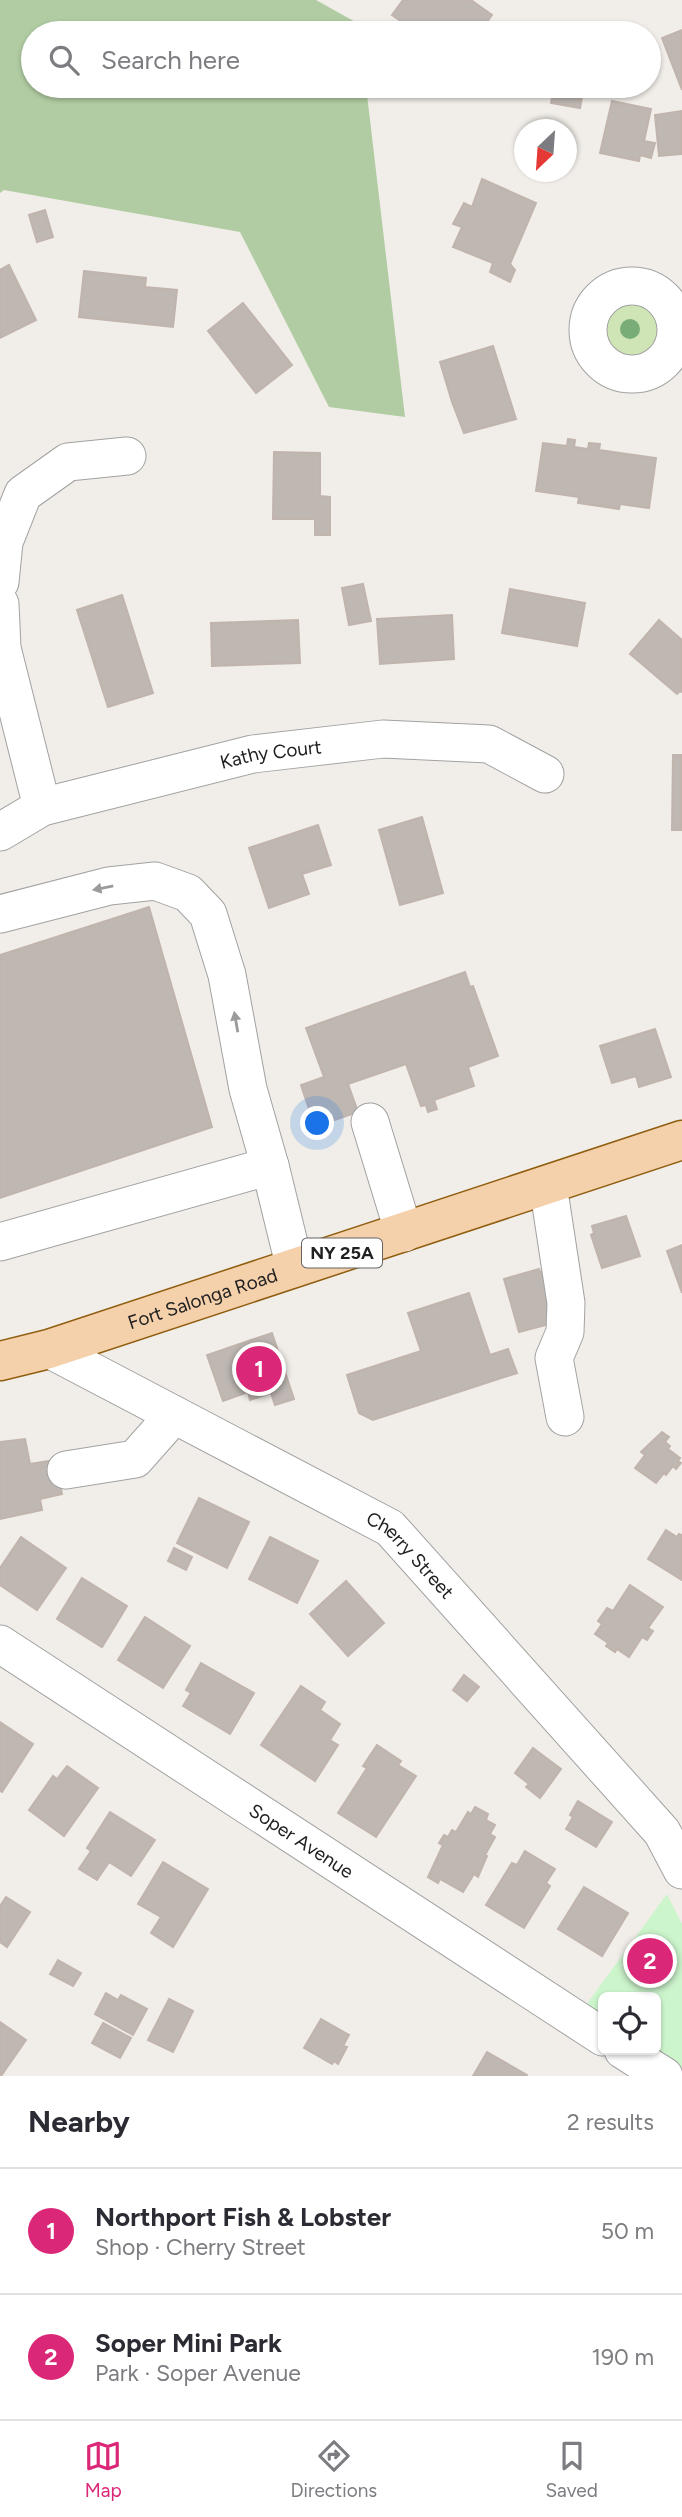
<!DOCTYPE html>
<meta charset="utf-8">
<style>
:root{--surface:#fff;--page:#f2f2f3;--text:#2b2b33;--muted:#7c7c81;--line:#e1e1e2;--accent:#db2777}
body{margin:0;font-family:Figtree,sans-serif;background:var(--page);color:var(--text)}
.controls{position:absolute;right:21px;bottom:21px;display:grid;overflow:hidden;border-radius:10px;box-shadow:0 2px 5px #0004}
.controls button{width:63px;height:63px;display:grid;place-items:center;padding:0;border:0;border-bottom:2px solid var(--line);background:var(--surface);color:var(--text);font:35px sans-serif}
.compass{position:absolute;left:514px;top:119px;width:63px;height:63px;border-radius:50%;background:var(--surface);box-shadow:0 2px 5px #0004;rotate:205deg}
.you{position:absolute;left:318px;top:1124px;width:24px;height:24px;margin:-18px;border:5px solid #fff;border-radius:50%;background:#1a73e8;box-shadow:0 0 0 10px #1a73e833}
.badge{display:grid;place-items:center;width:46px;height:46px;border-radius:50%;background:var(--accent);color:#fff;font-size:23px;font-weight:700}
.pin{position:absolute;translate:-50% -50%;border:4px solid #fff;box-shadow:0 2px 7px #0006}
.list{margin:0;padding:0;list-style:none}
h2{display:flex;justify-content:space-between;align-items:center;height:91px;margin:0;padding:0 28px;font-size:30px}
h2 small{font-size:23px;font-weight:400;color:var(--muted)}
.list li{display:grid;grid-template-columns:46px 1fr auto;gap:21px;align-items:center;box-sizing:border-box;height:126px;padding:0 28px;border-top:2px solid var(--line)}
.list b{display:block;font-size:26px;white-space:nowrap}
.list p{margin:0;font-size:23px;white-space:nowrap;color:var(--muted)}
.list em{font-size:23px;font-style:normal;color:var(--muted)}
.icon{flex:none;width:38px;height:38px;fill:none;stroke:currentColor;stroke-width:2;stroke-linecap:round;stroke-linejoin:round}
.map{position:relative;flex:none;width:682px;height:2076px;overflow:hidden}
.search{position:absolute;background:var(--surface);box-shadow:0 2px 5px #0004;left:21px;right:21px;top:21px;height:77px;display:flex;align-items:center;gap:18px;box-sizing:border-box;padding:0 24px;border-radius:38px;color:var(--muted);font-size:26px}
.sheet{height:343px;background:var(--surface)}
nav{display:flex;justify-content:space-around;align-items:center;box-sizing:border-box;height:98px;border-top:2px solid var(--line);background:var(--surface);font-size:19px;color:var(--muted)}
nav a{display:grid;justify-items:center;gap:4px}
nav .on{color:var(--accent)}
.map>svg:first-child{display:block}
.grass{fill:#cfe5b5}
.forest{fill:#b1cca2}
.park{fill:#ccf5cc}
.building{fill:#beb7b2;stroke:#c1b4ad;stroke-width:2}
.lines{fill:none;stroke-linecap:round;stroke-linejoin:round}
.minor-casing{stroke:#a2a2a2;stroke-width:39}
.major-casing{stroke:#905e0f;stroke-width:41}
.minor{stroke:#fff;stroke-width:37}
.major{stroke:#f4d0ab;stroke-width:38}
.tree{fill:#79ad77}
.oneway{fill:#9b9b9b}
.labels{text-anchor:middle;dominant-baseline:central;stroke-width:6;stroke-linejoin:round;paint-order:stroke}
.shield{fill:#fff;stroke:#646464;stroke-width:2}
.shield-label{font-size:18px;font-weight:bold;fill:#212121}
.street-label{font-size:19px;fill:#212121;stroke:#fff}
</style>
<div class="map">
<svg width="682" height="2076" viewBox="0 0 682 2076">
<rect width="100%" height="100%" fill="#f1eee9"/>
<circle class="grass" cx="631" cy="331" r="36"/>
<path class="forest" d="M0 0H316L359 24 360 33H33V86H366L405 417 329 407 240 232 4 190 0 193Z"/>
<path class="park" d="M667 1894 682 1924V2074L642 2050H656V1997H603V2026L581 2012Z"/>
<g class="building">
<path d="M403 0H471L492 15 479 33H400L406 25 392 15Z"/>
<path d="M682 30V90L662 38Z"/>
<path d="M554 86H584L580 108 551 103Z"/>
<path d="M612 101 651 109 644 141 655 143 651 158 640 155 639 161 600 153Z"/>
<path d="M682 111V154L659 156 655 115Z"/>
<path d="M482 179 536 203 510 264 515 270 510 282 490 272 493 263 453 247 462 227 453 224 464 203 472 207Z"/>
<path d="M45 210 53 237 37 242 29 215Z"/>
<path d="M9 265 36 320 0 338V270Z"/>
<path d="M84 271 146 278 145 287 177 290 173 327 79 317Z"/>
<path d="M243 303 292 365 256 393 208 331Z"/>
<path d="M493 346 516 419 464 433 452 402 440 362Z"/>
<path d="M568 439 575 440 574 447 588 449 589 443 600 444 599 450 656 458 649 508 620 504 619 509 578 503 579 497 536 491 543 443 567 446Z"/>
<path d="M274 452 320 453V496L330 497V535H315V519H273Z"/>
<path d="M363 584 371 621 349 625 342 588Z"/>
<path d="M510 589 585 603 577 646 502 633Z"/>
<path d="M122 595 153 693 108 707 77 610Z"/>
<path d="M452 615 454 659 380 664 377 619Z"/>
<path d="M298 620 300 663 212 666 211 623Z"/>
<path d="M659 620 682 640V692L680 691 677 694 630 654Z"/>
<path d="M673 755H682V830H672Z"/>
<path d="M422 817 443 893 400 905 379 830Z"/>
<path d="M318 825 331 865 302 874 309 894 269 908 249 848Z"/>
<path d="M149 907 212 1127 0 1198V955Z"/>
<path d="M465 972 470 987 473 986 498 1056 468 1067 474 1086 434 1100 437 1109 428 1112 426 1105 421 1106 406 1064 348 1084 358 1112 315 1127 301 1085 324 1077 306 1028Z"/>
<path d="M655 1029 671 1077 639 1087 636 1076 612 1083 600 1046Z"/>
<path d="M626 1216 640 1256 602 1268 591 1235 594 1233 592 1226Z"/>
<path d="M682 1245V1293L667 1251Z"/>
<path d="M539 1269 540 1272 550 1270 557 1296 546 1299 553 1323 519 1332 504 1279Z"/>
<path d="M469 1293 490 1355 508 1349 517 1373 373 1420 359 1413 347 1375 421 1351 408 1313Z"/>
<path d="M272 1333 294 1399 275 1405 271 1393 250 1400 248 1392 223 1401 207 1355Z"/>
<path d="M662 1432 669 1437 665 1442 670 1446 668 1449 680 1458 678 1461 681 1463 676 1469 673 1466 666 1475 664 1473 656 1483 635 1468 645 1455 641 1452Z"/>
<path d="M25 1439 30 1464 55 1460 62 1494 40 1499 42 1510 0 1519V1442Z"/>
<path d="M199 1498 249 1522 227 1568 177 1543Z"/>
<path d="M666 1530 677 1537 679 1534 682 1535V1580L648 1559Z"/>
<path d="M21 1537 66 1568 37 1610 0 1585V1568Z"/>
<path d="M270 1537 318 1561 297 1603 249 1579Z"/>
<path d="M174 1548 192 1557 186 1570 168 1561Z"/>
<path d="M82 1578 127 1606 102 1647 57 1619Z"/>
<path d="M346 1581 384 1623 348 1656 310 1614Z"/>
<path d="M630 1585 663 1607 648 1628 653 1631 647 1640 642 1637 629 1657 617 1649 615 1652 606 1646 608 1643 595 1634 602 1624 598 1621 607 1608 613 1611Z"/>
<path d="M145 1617 190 1646 163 1688 118 1660Z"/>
<path d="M201 1663 254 1693 230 1734 183 1706 191 1693 186 1690Z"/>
<path d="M464 1675 479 1687 467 1701 453 1690Z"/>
<path d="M301 1686 325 1702 320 1710 340 1724 330 1740 338 1745 315 1781 261 1745Z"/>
<path d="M0 1722 33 1744 2 1792 0 1791Z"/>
<path d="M377 1745 401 1761 398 1765 416 1776 376 1837 338 1813 367 1768 363 1766Z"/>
<path d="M533 1748 561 1769 540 1798 526 1787 529 1784 515 1773Z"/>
<path d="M67 1766 98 1788 64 1836 29 1810 53 1776 57 1779Z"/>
<path d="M578 1801 612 1822 596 1847 566 1829 573 1817 570 1815Z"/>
<path d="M475 1807 488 1814 486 1820 495 1825 490 1834 495 1837 485 1855 487 1856 478 1877 474 1874 463 1892 440 1879 438 1883 428 1877 443 1845 439 1843 444 1835 448 1837 452 1830 456 1832 468 1812 471 1814Z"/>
<path d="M110 1812 155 1840 131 1876 109 1862 97 1880 79 1869 91 1851 87 1848Z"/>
<path d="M525 1851 555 1869 546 1883 550 1886 524 1928 486 1905 512 1863 517 1865Z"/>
<path d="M163 1862 208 1889 173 1947 151 1933 161 1917 138 1904Z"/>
<path d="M584 1887 628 1913 602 1956 558 1929Z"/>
<path d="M6 1897 30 1912 7 1947 0 1942V1906Z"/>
<path d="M58 1960 81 1973 73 1986 50 1974Z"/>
<path d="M106 1993 118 2000 121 1995 147 2009 133 2035 95 2014Z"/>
<path d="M169 1999 193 2011 173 2052 148 2040Z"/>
<path d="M321 2019 349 2035 343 2046 347 2047 338 2064 334 2061 332 2064 304 2048Z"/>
<path d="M0 2022 26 2040 1 2076H0Z"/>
<path d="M103 2023 131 2038 120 2058 92 2043Z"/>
<path d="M487 2052 527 2075V2076H473Z"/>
</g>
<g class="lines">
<defs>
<g id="minor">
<circle cx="632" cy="330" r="44"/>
<path d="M0 582 4 542 23 494 68 462 127 456"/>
<path d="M0 604 2 648 42 807"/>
<path id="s1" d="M0 832 42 807 253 754 383 739 489 744 545 774"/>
<path d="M0 914 109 886 155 881 188 893 208 914 227 975 248 1089 270 1166"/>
<path d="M370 1122 404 1233"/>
<path d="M548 1185 566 1303 565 1332 554 1358 565 1417"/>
<path d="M0 1242 270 1166 295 1268"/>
<path id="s2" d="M49 1349 390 1528 662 1832 682 1870"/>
<path d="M66 1470 135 1459 174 1415"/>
<path id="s3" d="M0 1644 603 2037"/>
<path d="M623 2050 664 2076"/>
</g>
<g id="major">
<path id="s4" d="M0 1361 49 1349 682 1140"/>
</g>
</defs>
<use href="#minor" class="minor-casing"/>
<use href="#major" class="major-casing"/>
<use href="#minor" class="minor"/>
<use href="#major" class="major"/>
</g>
<circle class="tree" cx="630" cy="329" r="10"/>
<defs><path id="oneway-solid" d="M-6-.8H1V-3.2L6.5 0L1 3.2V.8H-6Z" transform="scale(1.75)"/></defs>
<g class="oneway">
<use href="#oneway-solid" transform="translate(103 888) rotate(169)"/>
<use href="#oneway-solid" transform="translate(236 1022) rotate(-100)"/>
</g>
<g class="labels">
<rect class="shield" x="302" y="1238.5" width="80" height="29" rx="5"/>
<g class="shield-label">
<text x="342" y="1253">NY 25A</text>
</g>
<g class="street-label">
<text stroke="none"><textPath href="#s1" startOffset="284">Kathy Court</textPath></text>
<text stroke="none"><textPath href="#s4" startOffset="212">Fort Salonga Road</textPath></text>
<text stroke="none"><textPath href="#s2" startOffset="418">Cherry Street</textPath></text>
<text stroke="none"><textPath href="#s3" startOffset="360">Soper Avenue</textPath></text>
</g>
</g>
</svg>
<div class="controls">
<button><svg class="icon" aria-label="locate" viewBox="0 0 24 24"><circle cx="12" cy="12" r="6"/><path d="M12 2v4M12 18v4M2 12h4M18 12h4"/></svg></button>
</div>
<svg class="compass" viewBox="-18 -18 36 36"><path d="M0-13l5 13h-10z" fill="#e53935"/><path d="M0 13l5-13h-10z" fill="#7c7c81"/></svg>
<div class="you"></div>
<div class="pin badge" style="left:259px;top:1369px">1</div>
<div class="pin badge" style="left:650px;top:1961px">2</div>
<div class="search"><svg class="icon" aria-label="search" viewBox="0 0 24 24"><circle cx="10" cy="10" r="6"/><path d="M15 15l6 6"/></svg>Search here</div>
</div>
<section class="sheet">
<h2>Nearby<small>2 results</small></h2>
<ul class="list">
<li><span class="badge">1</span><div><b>Northport Fish &amp; Lobster</b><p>Shop · Cherry Street</p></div><em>50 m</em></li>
<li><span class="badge">2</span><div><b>Soper Mini Park</b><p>Park · Soper Avenue</p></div><em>190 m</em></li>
</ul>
</section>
<nav>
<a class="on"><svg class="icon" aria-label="map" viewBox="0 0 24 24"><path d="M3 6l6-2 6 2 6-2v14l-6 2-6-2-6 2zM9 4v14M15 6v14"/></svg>Map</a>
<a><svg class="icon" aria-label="directions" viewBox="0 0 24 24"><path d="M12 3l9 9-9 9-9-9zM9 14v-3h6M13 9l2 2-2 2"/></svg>Directions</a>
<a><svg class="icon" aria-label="saved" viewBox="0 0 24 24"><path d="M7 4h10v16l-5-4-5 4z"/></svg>Saved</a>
</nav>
